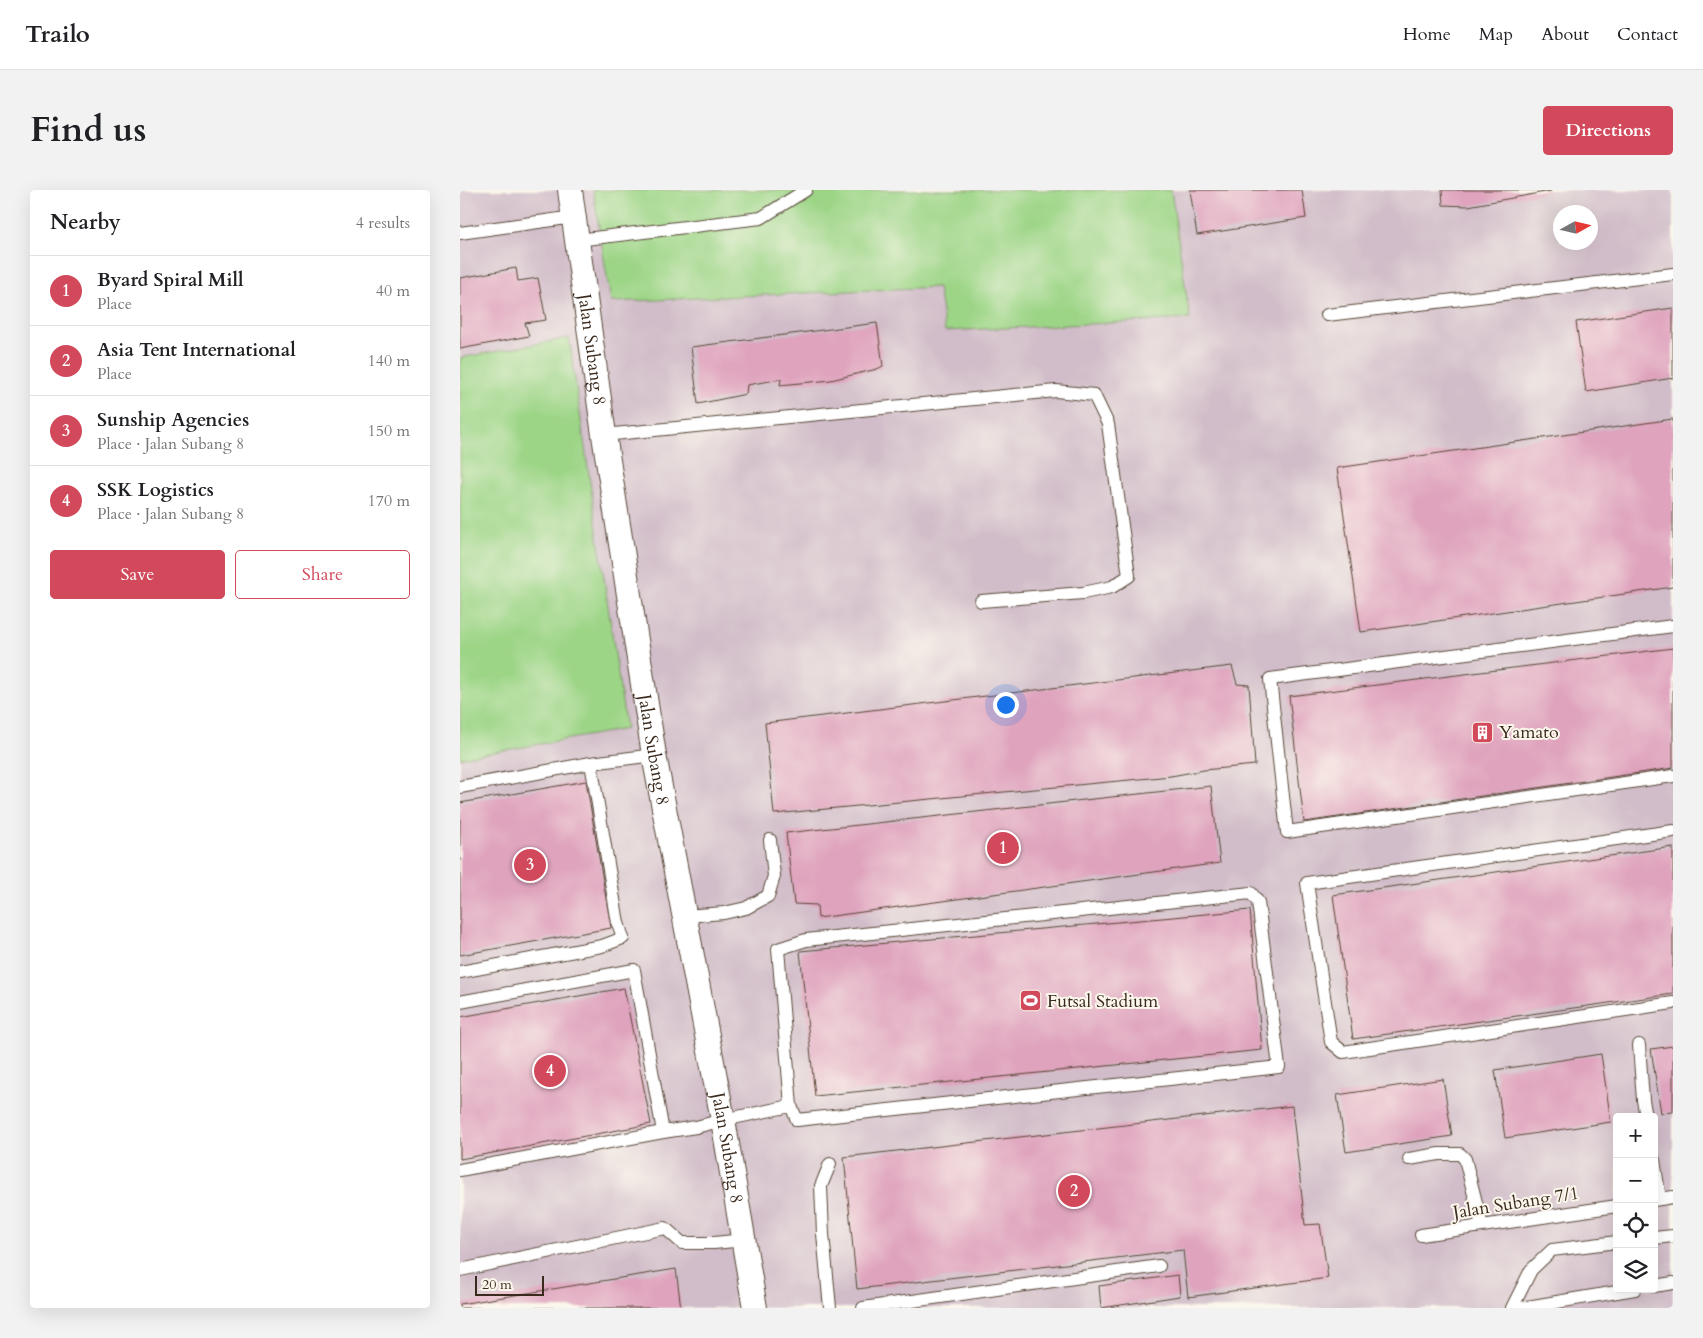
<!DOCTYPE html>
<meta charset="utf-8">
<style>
:root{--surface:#fff;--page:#f2f2f2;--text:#202124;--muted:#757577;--line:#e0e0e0;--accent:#d1495b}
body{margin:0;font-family:Cardo,serif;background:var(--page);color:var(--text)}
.controls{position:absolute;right:15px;bottom:15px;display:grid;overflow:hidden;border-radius:5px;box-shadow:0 5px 20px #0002}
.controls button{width:45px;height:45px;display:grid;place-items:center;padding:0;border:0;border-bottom:1px solid var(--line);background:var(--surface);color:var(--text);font:25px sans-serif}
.compass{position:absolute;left:1093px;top:15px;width:45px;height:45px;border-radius:50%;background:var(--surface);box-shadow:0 5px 20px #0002;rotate:82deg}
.scale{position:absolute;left:15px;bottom:12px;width:69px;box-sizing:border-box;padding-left:5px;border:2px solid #3b2a1e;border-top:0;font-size:14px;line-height:18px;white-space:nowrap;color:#3b2a1e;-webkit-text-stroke:4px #fbf7ec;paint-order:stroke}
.you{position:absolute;left:545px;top:514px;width:18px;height:18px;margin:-12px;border:4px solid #fff;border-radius:50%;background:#1a73e8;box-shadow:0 0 0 8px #1a73e833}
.badge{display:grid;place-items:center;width:32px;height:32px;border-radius:50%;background:var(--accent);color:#fff;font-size:16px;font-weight:700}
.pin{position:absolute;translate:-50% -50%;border:2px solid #fff;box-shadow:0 1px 5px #0006}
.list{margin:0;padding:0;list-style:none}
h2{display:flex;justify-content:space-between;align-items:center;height:65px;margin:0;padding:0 20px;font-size:21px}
h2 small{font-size:16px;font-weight:400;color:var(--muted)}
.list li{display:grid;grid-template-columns:32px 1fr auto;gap:15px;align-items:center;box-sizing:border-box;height:70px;padding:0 20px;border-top:1px solid var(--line)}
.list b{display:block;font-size:19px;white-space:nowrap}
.list p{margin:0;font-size:16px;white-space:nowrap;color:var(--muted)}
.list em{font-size:16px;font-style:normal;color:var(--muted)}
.actions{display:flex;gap:10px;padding:15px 20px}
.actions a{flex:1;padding:11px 0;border:1px solid var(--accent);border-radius:5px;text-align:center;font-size:18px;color:var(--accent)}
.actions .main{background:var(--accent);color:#fff}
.icon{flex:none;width:28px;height:28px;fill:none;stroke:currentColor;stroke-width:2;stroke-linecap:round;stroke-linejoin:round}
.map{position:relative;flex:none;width:1213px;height:1118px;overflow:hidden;border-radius:5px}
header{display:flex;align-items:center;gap:30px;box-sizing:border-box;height:70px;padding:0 25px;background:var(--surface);border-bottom:1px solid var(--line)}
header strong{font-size:24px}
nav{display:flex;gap:28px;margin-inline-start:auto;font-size:18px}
.intro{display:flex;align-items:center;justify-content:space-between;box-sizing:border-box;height:120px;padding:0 30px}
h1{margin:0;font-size:35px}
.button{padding:12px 22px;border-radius:5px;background:var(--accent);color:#fff;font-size:18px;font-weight:700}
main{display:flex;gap:30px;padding:0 30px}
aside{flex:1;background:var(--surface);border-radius:5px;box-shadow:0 5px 20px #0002}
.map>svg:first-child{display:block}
.industrial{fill:#d1bdc9;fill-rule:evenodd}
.green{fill:#9dd587;stroke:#6c8052}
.building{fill:#dfa3bd}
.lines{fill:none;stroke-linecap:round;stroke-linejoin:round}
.lane-casing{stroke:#564637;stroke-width:14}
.street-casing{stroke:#564637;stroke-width:26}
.lane{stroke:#fff;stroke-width:12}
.street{stroke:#fff;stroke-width:24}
.labels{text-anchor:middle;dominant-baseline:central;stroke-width:4;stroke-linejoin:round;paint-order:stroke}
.street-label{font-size:18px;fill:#3b2a1e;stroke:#fbf7ec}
.poi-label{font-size:18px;fill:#3b2a1e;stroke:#fbf7ec;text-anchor:start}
</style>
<header>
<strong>Trailo</strong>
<nav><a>Home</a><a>Map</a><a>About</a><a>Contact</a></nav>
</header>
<div class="intro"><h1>Find us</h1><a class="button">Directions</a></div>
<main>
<aside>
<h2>Nearby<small>4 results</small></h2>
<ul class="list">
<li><span class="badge">1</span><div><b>Byard Spiral Mill</b><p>Place</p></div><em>40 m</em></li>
<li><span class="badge">2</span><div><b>Asia Tent International</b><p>Place</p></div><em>140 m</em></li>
<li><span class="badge">3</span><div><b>Sunship Agencies</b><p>Place · Jalan Subang 8</p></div><em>150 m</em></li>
<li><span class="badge">4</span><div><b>SSK Logistics</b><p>Place · Jalan Subang 8</p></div><em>170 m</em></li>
</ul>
<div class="actions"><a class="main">Save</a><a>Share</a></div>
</aside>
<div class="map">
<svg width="1213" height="1118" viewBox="0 0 1213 1118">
<rect width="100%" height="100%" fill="#fbf7ec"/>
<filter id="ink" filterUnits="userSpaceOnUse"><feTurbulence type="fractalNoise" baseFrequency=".02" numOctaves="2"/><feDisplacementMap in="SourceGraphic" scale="10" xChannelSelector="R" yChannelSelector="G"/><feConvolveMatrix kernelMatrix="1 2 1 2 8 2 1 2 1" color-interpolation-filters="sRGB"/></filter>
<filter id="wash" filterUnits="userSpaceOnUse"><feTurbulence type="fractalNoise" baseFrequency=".0096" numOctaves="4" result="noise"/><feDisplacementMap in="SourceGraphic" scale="20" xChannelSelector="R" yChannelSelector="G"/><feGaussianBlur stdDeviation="1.12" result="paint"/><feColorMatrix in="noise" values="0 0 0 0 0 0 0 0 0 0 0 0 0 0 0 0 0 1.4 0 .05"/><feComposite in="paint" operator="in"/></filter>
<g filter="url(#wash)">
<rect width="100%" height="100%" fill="#f1e3c6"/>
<path class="industrial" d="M0 0H1213V1118H0ZM1100 22H1130V52H1100ZM1157 927H1194V1099H1157Z"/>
<g class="green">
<path d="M133 0H711L730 129 485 141 478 97 151 112Z"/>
<path d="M109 148 166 539 0 568V168Z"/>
</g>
<g id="blocks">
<g class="building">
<path d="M730 0H842L846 28 737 45Z"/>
<path d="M982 0H1091V1L1008 16 983 15Z"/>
<path d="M56 78 58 91 78 88 86 130 65 133 69 146 0 159V88Z"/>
<path d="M1213 118V188L1126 202 1116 132Z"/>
<path d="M417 133 423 176 417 179 371 190 320 195 321 189 287 195 286 204 238 214 231 157Z"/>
<path d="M1213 229V397L901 442 877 278Z"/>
<path d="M1213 458V578L844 632 829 506Z"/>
<path d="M772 476 777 494 789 495 795 575 744 580 711 586 314 624 305 533Z"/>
<path d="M126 591 151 738 0 765V613Z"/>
<path d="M751 596 760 673 358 728 357 715 334 714 326 643Z"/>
<path d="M1213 657V804L893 849 873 705Z"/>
<path d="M790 720 802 860 355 906 340 761Z"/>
<path d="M164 798 191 934 0 969V827Z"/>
<path d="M1213 856V922L1201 923 1191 859Z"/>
<path d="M1141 864 1151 932 1045 948 1035 880Z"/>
<path d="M983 889 992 946 886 962 877 905Z"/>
<path d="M832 916 845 1035 860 1034 868 1088 728 1107 723 1060 397 1099 384 967Z"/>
<path d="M216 1079 221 1118H0V1114Z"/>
<path d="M718 1085 720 1106 641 1118 639 1096Z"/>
</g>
</g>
</g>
<g filter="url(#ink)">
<use href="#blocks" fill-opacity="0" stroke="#564637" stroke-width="1"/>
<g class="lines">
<defs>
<g id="lane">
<path d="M0 43 114 27"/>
<path d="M117 50 301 28 346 0"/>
<path d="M867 125 1213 84"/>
<path d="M144 245 596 201 634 205 648 234 669 386 652 397 623 403 521 411"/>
<path d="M1213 436 810 489 827 642 1213 586"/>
<path d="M0 597 131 573 194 565"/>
<path d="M1213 641 847 693 871 852 883 862 1213 813"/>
<path d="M225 726 264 723 286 718 308 706 314 686 310 650"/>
<path d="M0 782 142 756 163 748 158 733 131 573"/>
<path d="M0 812 174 780 203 942"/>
<path d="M1179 855 1183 910 1186 927"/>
<path d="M949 969 979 964H1000L1005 969 1022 1036"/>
<path d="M1194 970 1200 1009"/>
<path d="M370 974 361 996 363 1044 370 1118"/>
<path d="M0 980 203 942 236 937 263 930 331 916 337 930 819 877 798 712 791 703 346 750 318 759 331 916"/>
<path d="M1194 1010 1213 1007"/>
<path d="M961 1045 1157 1016"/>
<path d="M1194 1048 1213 1046"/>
<path d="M0 1080 205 1038 222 1053H254L284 1050"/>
<path d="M1194 1096 1213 1093"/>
<path d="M403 1118 699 1076"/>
<path d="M1052 1118 1071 1080 1092 1060 1157 1052"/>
<path d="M1061 1118 1175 1099"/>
</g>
<g id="street">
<path id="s1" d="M110 0 144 245 194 565 263 930 295 1118"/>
</g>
</defs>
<use href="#lane" class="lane-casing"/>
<use href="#street" class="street-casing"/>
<use href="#lane" class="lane"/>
<use href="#street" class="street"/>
</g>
</g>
<defs>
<symbol id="building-square" viewBox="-11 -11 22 22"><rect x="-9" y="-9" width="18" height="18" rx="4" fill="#d1495b" stroke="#fbf7ec"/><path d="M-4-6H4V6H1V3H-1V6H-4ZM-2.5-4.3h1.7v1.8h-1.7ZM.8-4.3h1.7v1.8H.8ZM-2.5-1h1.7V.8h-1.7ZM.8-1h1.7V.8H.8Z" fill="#fff"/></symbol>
<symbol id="stadium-square" viewBox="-11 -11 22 22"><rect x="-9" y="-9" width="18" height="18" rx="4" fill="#d1495b" stroke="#fbf7ec"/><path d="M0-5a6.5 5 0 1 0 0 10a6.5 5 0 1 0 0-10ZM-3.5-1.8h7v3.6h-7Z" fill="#fff"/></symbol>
</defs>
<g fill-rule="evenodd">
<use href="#building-square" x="1010" y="530" width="25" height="25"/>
<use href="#stadium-square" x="558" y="798" width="25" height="25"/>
</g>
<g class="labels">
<g class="street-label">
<text stroke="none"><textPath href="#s1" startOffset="161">Jalan Subang 8</textPath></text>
<text stroke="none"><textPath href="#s1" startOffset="566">Jalan Subang 8</textPath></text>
<text stroke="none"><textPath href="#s1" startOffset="971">Jalan Subang 8</textPath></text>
<text transform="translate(1056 1013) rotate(-9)">Jalan Subang 7/1</text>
</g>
<g class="poi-label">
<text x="1039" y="542">Yamato</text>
<text x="587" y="811">Futsal Stadium</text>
</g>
</g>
</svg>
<div class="controls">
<button>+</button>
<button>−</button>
<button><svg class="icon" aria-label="locate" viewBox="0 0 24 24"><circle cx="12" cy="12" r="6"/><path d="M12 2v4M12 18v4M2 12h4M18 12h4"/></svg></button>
<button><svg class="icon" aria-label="layers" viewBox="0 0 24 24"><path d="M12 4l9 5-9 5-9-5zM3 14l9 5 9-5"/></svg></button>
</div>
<svg class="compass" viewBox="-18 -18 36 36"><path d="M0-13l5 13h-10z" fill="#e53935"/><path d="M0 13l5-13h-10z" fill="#757577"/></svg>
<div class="scale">20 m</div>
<div class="you"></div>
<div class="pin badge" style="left:543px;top:658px">1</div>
<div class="pin badge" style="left:614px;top:1001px">2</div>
<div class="pin badge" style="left:70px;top:675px">3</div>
<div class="pin badge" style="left:90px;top:881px">4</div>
</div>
</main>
